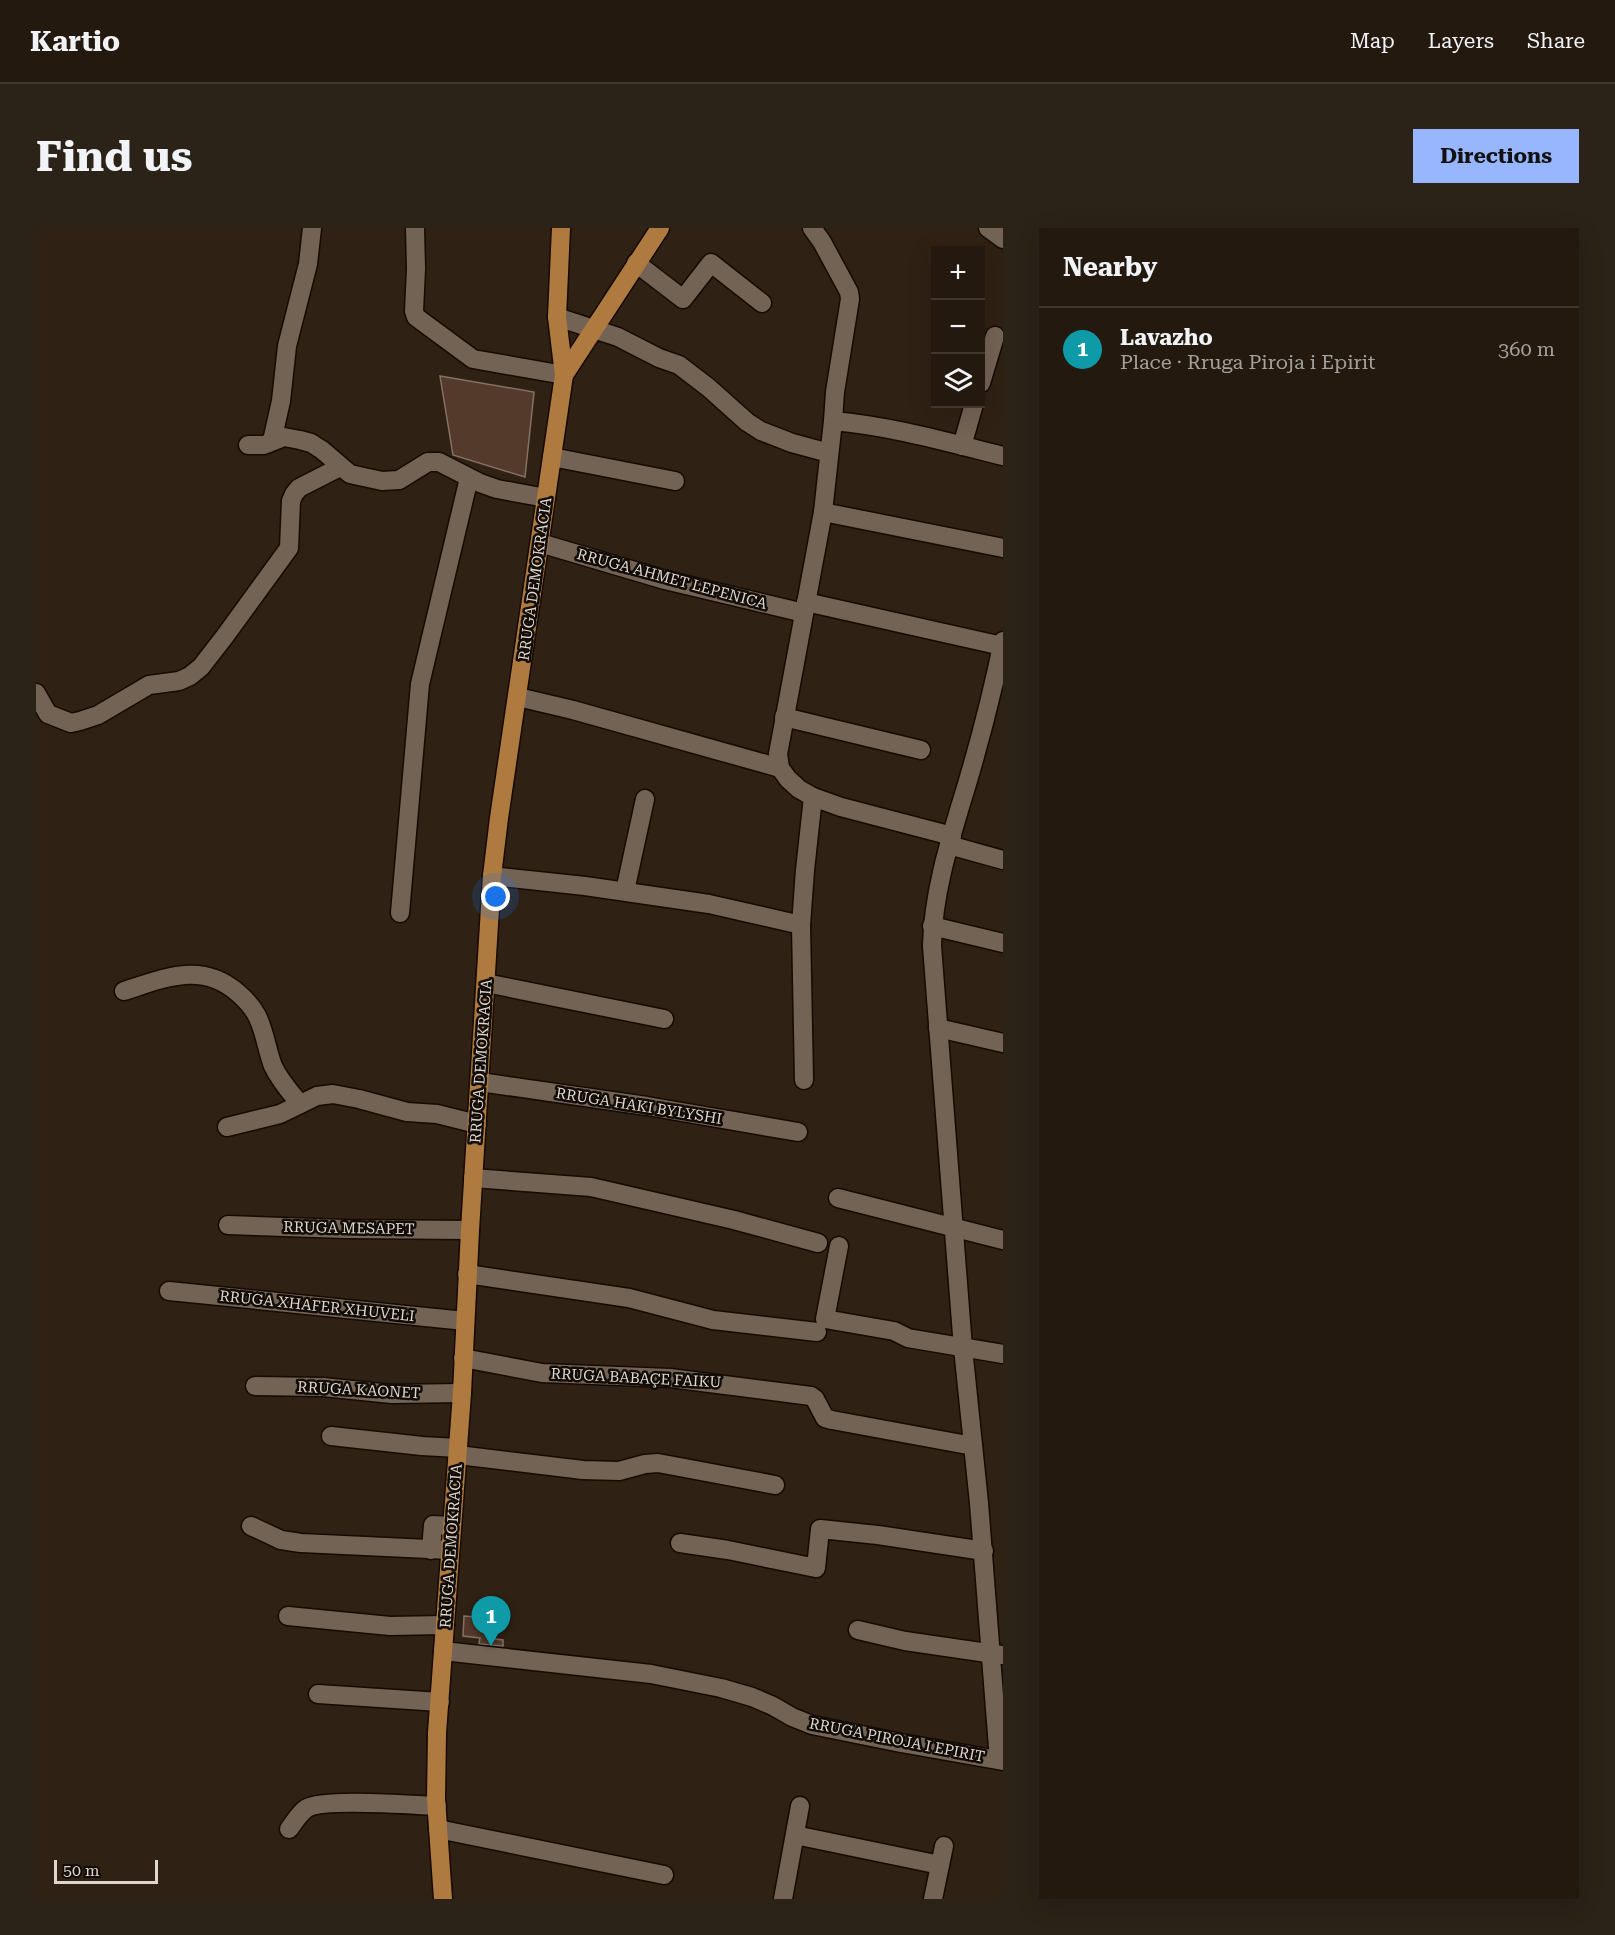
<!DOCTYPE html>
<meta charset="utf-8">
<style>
:root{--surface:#23190f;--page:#2b2218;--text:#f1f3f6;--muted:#a3a09e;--line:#40382f;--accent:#97b6fd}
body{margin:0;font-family:"Roboto Serif",serif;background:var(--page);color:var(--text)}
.controls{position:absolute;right:18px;top:18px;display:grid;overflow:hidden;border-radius:0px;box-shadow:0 6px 24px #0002}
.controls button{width:54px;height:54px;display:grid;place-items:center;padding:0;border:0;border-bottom:2px solid var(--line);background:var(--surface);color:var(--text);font:30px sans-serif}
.scale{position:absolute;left:18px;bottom:15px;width:104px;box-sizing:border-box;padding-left:6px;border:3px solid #dfd6ce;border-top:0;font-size:16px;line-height:21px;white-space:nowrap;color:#dfd6ce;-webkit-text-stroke:4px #120c07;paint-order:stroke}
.you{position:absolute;left:460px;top:669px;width:21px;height:21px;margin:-15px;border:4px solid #fff;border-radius:50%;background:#1a73e8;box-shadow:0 0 0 9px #1a73e833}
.badge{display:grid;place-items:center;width:39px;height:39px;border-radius:50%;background:var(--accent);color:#fff;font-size:20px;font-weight:700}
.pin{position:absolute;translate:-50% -50px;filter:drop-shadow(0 2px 3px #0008)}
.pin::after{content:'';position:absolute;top:32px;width:21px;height:18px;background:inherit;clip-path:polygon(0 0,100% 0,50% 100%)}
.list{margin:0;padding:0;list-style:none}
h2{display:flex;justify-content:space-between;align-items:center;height:78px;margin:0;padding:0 24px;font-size:26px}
h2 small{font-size:20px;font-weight:400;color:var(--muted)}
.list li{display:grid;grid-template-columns:39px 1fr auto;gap:18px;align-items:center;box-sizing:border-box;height:84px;padding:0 24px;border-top:2px solid var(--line)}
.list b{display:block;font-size:22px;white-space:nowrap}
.list p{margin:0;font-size:20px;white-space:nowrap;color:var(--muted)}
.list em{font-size:20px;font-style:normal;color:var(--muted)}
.icon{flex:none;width:33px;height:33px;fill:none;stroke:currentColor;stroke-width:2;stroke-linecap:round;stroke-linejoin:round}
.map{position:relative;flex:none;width:967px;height:1671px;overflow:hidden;border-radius:0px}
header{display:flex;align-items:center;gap:36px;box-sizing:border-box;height:84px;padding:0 30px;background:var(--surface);border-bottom:2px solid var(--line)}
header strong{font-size:28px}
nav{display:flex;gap:33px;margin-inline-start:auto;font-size:21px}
.intro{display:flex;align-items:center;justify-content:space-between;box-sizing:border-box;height:144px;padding:0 36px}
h1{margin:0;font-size:42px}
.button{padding:15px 27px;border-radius:0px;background:var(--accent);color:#111;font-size:21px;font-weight:700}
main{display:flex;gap:36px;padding:0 36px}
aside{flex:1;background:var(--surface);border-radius:0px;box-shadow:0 6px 24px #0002}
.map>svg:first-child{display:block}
.building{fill:#543a2a;stroke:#857166;stroke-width:1.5}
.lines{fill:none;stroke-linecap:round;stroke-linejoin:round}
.minor-casing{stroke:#160a02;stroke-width:21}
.major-casing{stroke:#160a02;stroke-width:21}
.minor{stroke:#736355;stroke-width:18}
.major{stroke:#ae7a3f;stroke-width:18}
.labels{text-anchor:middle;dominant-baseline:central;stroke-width:5;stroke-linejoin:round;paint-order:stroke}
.street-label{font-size:15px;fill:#dfd6ce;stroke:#120c07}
</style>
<header>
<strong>Kartio</strong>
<nav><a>Map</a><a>Layers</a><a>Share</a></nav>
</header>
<div class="intro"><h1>Find us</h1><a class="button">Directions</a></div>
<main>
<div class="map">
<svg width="967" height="1671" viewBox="0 0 967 1671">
<rect width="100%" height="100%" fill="#2f2114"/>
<g class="building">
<path d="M404 148 498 164 489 249 417 227Z"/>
<path d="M428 1388 461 1391 459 1411 467 1412V1418L443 1416 444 1410 427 1408Z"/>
</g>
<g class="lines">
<defs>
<g id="minor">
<path d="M379 0 380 41 378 83 380 89 437 131 528 147"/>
<path d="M776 0 786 14 813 64 814 71 799 164 797 193"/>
<path d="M952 0 967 11"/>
<path d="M600 35 647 71 675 35 726 75"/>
<path d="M521 89 582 109 623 130 643 137 673 160 711 194 725 203 756 215 793 225"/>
<path d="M945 155 959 108"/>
<path d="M236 213 245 173 251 118 272 36 276 0"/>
<path d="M212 217H228L248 209 264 212 275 215 286 222 314 246 346 253 363 252 392 234H403L444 255 461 261 510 270"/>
<path d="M926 218 938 176"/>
<path d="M516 229 639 253"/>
<path d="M787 284 967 320"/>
<path d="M504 315 629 352 768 385"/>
<path d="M770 374 966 418"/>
<path d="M0 465 12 486 35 495 44 493 62 487 113 457 143 453 154 448 165 439 189 408 253 320 255 273 258 266 263 260 304 239"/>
<path d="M482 469 537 482 744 540"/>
<path d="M748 489 885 522"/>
<path d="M916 608 805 579 777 569 763 561 752 551 744 540 742 526 787 284 797 193C855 198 911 214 967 228"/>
<path d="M913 617 967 632"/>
<path d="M456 648 549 658 673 676 765 697"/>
<path d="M589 663 609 571"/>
<path d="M364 685 384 456 433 250"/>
<path d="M896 698 967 715"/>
<path d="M450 755 628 791"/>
<path d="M88 763C129 750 166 733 202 765 209 771 215 777 220 786 228 799 231 823 237 838 244 853 254 864 264 876"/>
<path d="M902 800 967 815"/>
<path d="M768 852 765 697 769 642 777 569"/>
<path d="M444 854 611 878 762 904"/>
<path d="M191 899 244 886 281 868 297 866 323 871 371 884 401 886 441 896"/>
<path d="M437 950 555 959 698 992 782 1015"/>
<path d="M802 970 967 1012"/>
<path d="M192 997 309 1001 434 1002"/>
<path d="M803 1018 789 1091 858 1103 872 1110 967 1126"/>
<path d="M431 1046 593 1070 677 1092 781 1104"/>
<path d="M133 1063 429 1093"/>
<path d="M427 1130 506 1145 634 1150 775 1168 779 1171 789 1190 796 1192 937 1218"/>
<path d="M219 1158 287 1159 356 1166 426 1165"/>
<path d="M295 1208 386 1218 422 1220"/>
<path d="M422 1227 547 1242 583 1243 609 1236 622 1235 739 1257"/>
<path d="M215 1298 245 1312 265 1315 414 1322"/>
<path d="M644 1315 692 1322 780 1340 784 1301 842 1307 948 1323"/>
<path d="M395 1322 397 1297 415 1298"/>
<path d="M252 1388 354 1398 409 1397"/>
<path d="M822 1402 869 1413 965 1427"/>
<path d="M407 1423 615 1446 685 1460 716 1469 737 1478 756 1489 776 1497 865 1515 967 1533"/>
<path d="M282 1466 404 1474"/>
<path d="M963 1532 943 1275 927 1120 896 718C897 663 915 609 931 556 945 509 957 462 967 413"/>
<path d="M253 1601C258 1595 263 1585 271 1580 288 1570 377 1577 401 1578"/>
<path d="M402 1601 628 1647"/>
<path d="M759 1607 904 1637"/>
<path d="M747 1671 764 1578"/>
<path d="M897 1671 908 1618"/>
</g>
<g id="major">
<path d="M528 147 624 0"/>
<path d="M407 1671 400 1571 401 1505 426 1165 434 1002 456 648 463 590 528 147 521 89 525 0"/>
</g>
</defs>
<use href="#minor" class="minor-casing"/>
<use href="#major" class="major-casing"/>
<use href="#minor" class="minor"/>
<use href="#major" class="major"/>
</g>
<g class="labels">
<g class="street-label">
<text transform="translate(499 351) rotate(-82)">RRUGA DEMOKRACIA</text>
<text transform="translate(636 351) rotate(15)">RRUGA AHMET LEPENICA</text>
<text transform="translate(445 833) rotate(-86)">RRUGA DEMOKRACIA</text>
<text transform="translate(603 878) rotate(9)">RRUGA HAKI BYLYSHI</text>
<text transform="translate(313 1000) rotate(1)">RRUGA MESAPET</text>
<text transform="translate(281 1078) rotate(6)">RRUGA XHAFER XHUVELI</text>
<text transform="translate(600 1150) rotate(3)">RRUGA BABAÇE FAIKU</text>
<text transform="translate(323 1162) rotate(3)">RRUGA KAONET</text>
<text transform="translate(415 1318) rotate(-86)">RRUGA DEMOKRACIA</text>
<text transform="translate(861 1512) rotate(11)">RRUGA PIROJA I EPIRIT</text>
</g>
</g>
</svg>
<div class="controls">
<button>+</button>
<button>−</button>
<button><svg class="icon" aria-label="layers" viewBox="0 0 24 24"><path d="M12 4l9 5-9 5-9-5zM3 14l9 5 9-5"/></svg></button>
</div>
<div class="scale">50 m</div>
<div class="you"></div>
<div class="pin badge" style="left:455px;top:1418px;background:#0f9aa8">1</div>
</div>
<aside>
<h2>Nearby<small></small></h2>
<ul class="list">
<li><span class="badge" style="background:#0f9aa8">1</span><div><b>Lavazho</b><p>Place · Rruga Piroja i Epirit</p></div><em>360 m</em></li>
</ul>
</aside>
</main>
